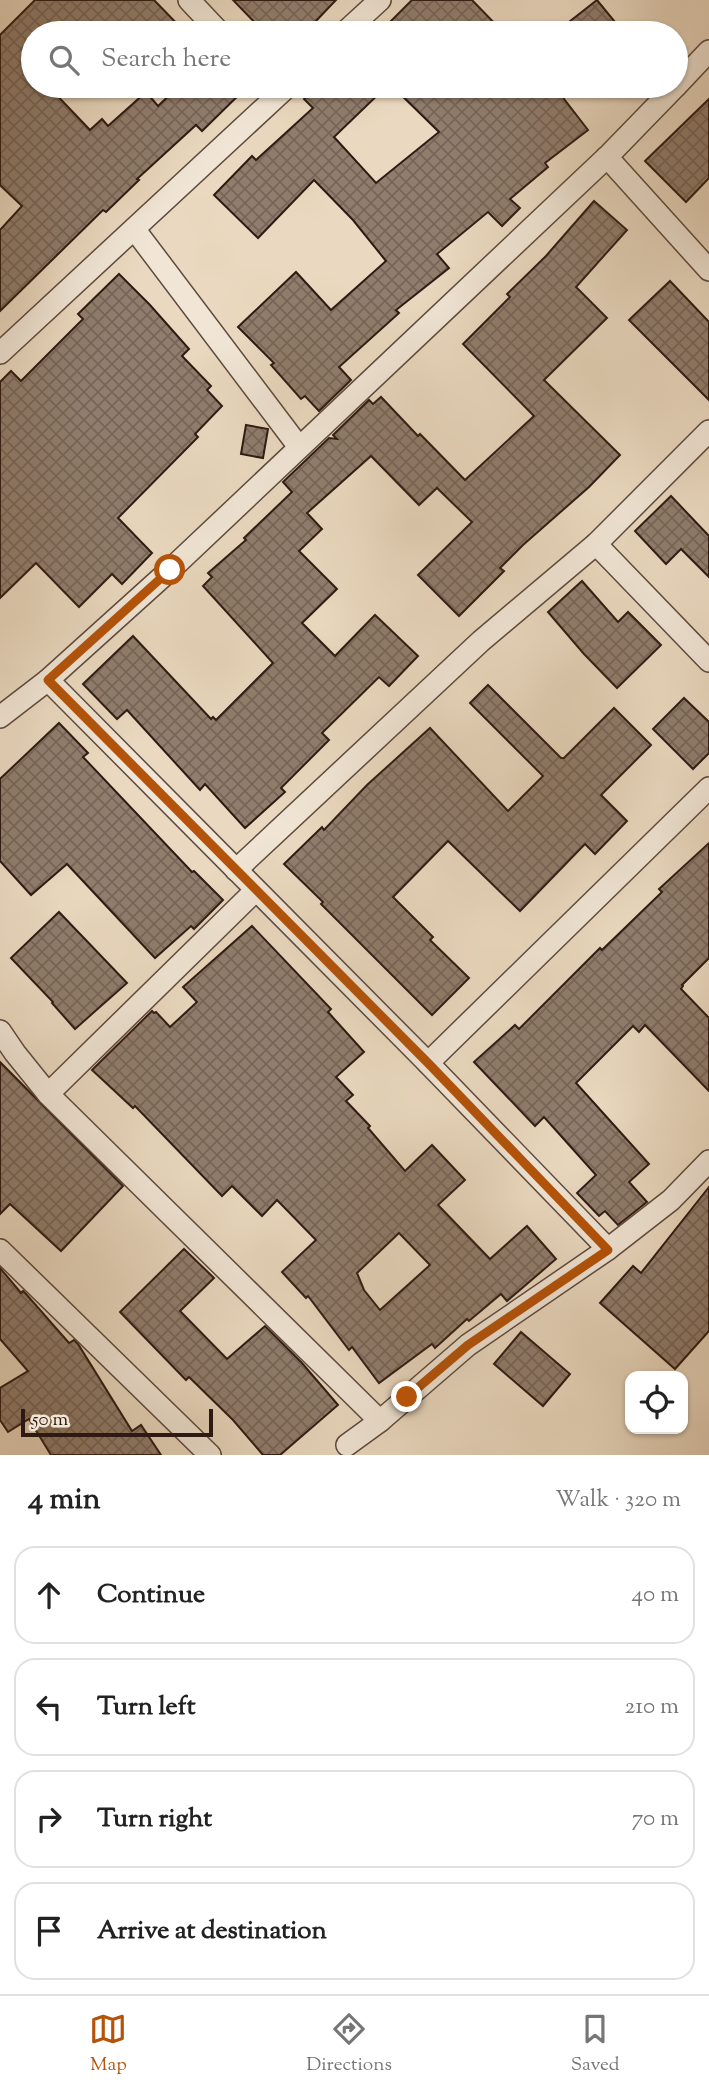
<!DOCTYPE html>
<meta charset="utf-8">
<style>
:root{--surface:#fff;--page:#f6f6f6;--text:#222;--muted:#767676;--line:#e0e0e0;--accent:#b45309}
body{margin:0;font-family:"Sorts Mill Goudy",serif;background:var(--page);color:var(--text)}
.controls{position:absolute;right:21px;bottom:21px;display:grid;overflow:hidden;border-radius:14px;box-shadow:0 2px 5px #0004}
.controls button{width:63px;height:63px;display:grid;place-items:center;padding:0;border:0;border-bottom:2px solid var(--line);background:var(--surface);color:var(--text);font:35px sans-serif}
.scale{position:absolute;left:21px;bottom:18px;width:192px;box-sizing:border-box;padding-left:7px;border:4px solid #2f1a13;border-top:0;font-size:19px;line-height:24px;white-space:nowrap;color:#2f1a13;-webkit-text-stroke:5px #f1e6d6;paint-order:stroke}
.stop{position:absolute;width:21px;height:21px;margin:-16px;border:5px solid #b45309;border-radius:50%;background:#fff}
.stop.end{background:#b45309;border-color:#fff;box-shadow:0 2px 7px #0008}
.list{margin:0;padding:0;list-style:none}
h2{display:flex;justify-content:space-between;align-items:center;height:91px;margin:0;padding:0 28px;font-size:30px}
h2 small{font-size:23px;font-weight:400;color:var(--muted)}
.list li{display:grid;grid-template-columns:46px 1fr auto;gap:21px;align-items:center;box-sizing:border-box;height:98px;margin:0 14px 14px;padding:0 14px;border:2px solid var(--line);border-radius:21px}
.list b{display:block;font-size:26px;white-space:nowrap}
.list em{font-size:23px;font-style:normal;color:var(--muted)}
.icon{flex:none;width:38px;height:38px;fill:none;stroke:currentColor;stroke-width:2;stroke-linecap:round;stroke-linejoin:round}
.map{position:relative;flex:none;width:709px;height:1455px;overflow:hidden}
.search{position:absolute;background:var(--surface);box-shadow:0 2px 5px #0004;left:21px;right:21px;top:21px;height:77px;display:flex;align-items:center;gap:18px;box-sizing:border-box;padding:0 24px;border-radius:38px;color:var(--muted);font-size:26px}
.sheet{height:539px;background:var(--surface)}
nav{display:flex;justify-content:space-around;align-items:center;box-sizing:border-box;height:98px;border-top:2px solid var(--line);background:var(--surface);font-size:19px;color:var(--muted)}
nav a{display:grid;justify-items:center;gap:4px}
nav .on{color:var(--accent)}
.map>svg:first-child{display:block}
.building{fill:url(#building-cross-hatch);stroke:#2f1a13;stroke-width:2;fill-rule:evenodd}
.lines{fill:none;stroke-linecap:round;stroke-linejoin:round}
.minor-casing{stroke:#5e4a3e;stroke-width:24}
.minor{stroke:#f1e6d6;stroke-width:21}
.route{stroke:#b45309;stroke-width:9}
</style>
<div class="map">
<svg width="709" height="1455" viewBox="0 0 709 1455">
<defs>
<pattern id="building-cross-hatch" width="8" height="8" patternUnits="userSpaceOnUse" patternTransform="scale(1.75)"><rect width="8" height="8" fill="#907d6d"/><path d="M0 0l8 8M0 8l8-8" fill="none" stroke="#766658"/></pattern>
</defs>
<rect width="100%" height="100%" fill="#ead9c0"/>
<filter id="stains"><feTurbulence type="fractalNoise" baseFrequency=".00286" numOctaves="4"/><feColorMatrix values="0 0 0 0 .2 0 0 0 0 .09 0 0 0 0 .02 0 0 0 .5 -.17"/></filter>
<radialGradient id="worn" r=".72"><stop offset=".6" stop-color="#630" stop-opacity="0"/><stop offset="1" stop-color="#630" stop-opacity=".3"/></radialGradient>
<g class="building">
<path d="M35 0H154L186 33H33V86H48L90 130 102 119 108 126 146 92 158 106 179 86H248L202 131 196 125 137 179 139 180 106 212 103 210 0 311V230L22 206 0 185V35Z"/>
<path d="M233 0H336L315 22 328 33H265Z"/>
<path d="M412 0H472L504 33H379Z"/>
<path d="M597 0 624 33H555Z"/>
<path d="M318 86H387L334 137 376 183 439 132 392 86H554L588 130 545 163 548 167 510 199 520 208 502 226 488 212 437 254 449 268 396 310 399 313 339 367 351 380 319 411 305 396 301 399 271 365 274 363 238 327 296 272 331 310 386 261 353 220 314 180 258 238 214 195 252 156 256 160 313 108 304 99Z"/>
<path d="M709 99V178L686 202 645 161Z"/>
<path d="M594 201 627 230 576 287 607 318 544 380 620 455 589 487 523 545 500 568 504 571 459 616 418 575 472 522 437 488 419 505 371 456 307 513 322 529 299 551 337 589 302 623 335 656 375 615 418 656 389 686 379 677 322 733 329 740 281 788 285 792 245 828 205 784 200 790 127 710 117 719 83 684 133 636 211 719 213 717 216 720 273 663 203 586 212 577 208 573 246 540 244 538 292 492 283 482 329 438 337 439 333 435 369 400 373 404 381 397 418 436 420 434 465 480 534 416 463 344 510 297 507 294 546 256Z"/>
<path d="M119 274 150 305 189 349 182 356 211 386 207 390 222 406 195 434 198 437 118 518 152 553 122 584 112 574 79 607 36 563 0 598V382L11 371 21 381 83 319 78 314Z"/>
<path d="M670 281 709 322V400L629 320Z"/>
<path d="M246 425 268 429 263 458 241 454Z"/>
<path d="M671 496 709 536V577L681 549 666 564 635 531Z"/>
<path d="M582 581 618 622 628 612 661 645 617 688 584 654 548 612Z"/>
<path d="M488 685 561 758H564L614 708 651 745 601 795 627 821 595 854 585 844 520 911 448 841 393 897 433 937 430 940 469 978 432 1015 321 904 323 902 284 864 322 827 324 830 367 785 430 728 508 811 543 776 470 703Z"/>
<path d="M684 698 709 722V753L693 769 653 729Z"/>
<path d="M59 723 88 753 83 757 192 872 194 871 223 900 194 929 191 926 155 958 67 864 31 895 0 861V779Z"/>
<path d="M709 843V958L682 985 683 986 681 989 709 1018V1091L645 1025 639 1032 633 1026 576 1083 649 1164 629 1182 647 1202 618 1225 605 1211 599 1216 577 1193 596 1175 544 1117 535 1126 474 1062 515 1025 519 1029 600 948 602 950 662 892 659 889Z"/>
<path d="M59 912 127 983 75 1029 52 1003 53 1002 11 958Z"/>
<path d="M252 926 331 1009 328 1012 364 1052 336 1077 353 1095 346 1101 370 1126 368 1128 405 1171 432 1145 465 1180 438 1205 490 1259 527 1226 556 1259 507 1301 501 1294 469 1321 467 1319 435 1348 432 1344 379 1383 352 1347 349 1350 308 1296 306 1298 282 1272 316 1240 277 1200 262 1216 232 1186 222 1196 135 1106 133 1108 92 1070 152 1011 154 1013 156 1012 170 1027 197 1002 183 987ZM399 1233 430 1265 380 1310 364 1290 357 1273Z"/>
<path d="M0 1062 123 1186 61 1251 10 1204 0 1214Z"/>
<path d="M709 1187V1331L675 1369 600 1303 633 1266 641 1273Z"/>
<path d="M184 1249 214 1278 180 1311 227 1359 265 1326 302 1363 338 1405 280 1455H263L233 1420 189 1377 186 1380 120 1312Z"/>
<path d="M0 1268 21 1293 23 1291 26 1294 69 1343 74 1340 78 1344 132 1431 141 1425 161 1455H51L29 1419 8 1432 0 1420V1388L28 1371 0 1339Z"/>
<path d="M521 1332 570 1374 543 1406 494 1364Z"/>
</g>
<g class="lines">
<defs>
<g id="minor">
<path d="M189 0 220 33"/>
<path d="M344 33 380 0"/>
<path d="M676 86 709 51"/>
<path d="M607 157 709 270"/>
<path d="M135 230 299 447"/>
<path d="M0 353 288 86"/>
<path d="M596 544 709 661"/>
<path d="M48 680 428 1063 608 1249"/>
<path d="M0 717 48 680 170 570 607 157 676 86"/>
<path d="M236 870 481 641 596 544 709 431"/>
<path d="M0 1031 15 1053 48 1094 380 1421"/>
<path d="M428 1063 709 788"/>
<path d="M48 1094 255 891"/>
<path d="M0 1250 210 1455"/>
<path d="M347 1445 380 1421 468 1345 608 1249 671 1200 709 1161"/>
</g>
</defs>
<use href="#minor" class="minor-casing"/>
<use href="#minor" class="minor"/>
</g>
<g class="lines">
<path class="route" d="M170 570 48 680 428 1063 608 1250 468 1345 407 1397"/>
</g>
<rect width="100%" height="100%" filter="url(#stains)"/>
<rect width="100%" height="100%" fill="url(#worn)"/>
</svg>
<div class="controls">
<button><svg class="icon" aria-label="locate" viewBox="0 0 24 24"><circle cx="12" cy="12" r="6"/><path d="M12 2v4M12 18v4M2 12h4M18 12h4"/></svg></button>
</div>
<div class="scale">50 m</div>
<div class="stop" style="left:170px;top:570px"></div>
<div class="stop end" style="left:407px;top:1397px"></div>
<div class="search"><svg class="icon" aria-label="search" viewBox="0 0 24 24"><circle cx="10" cy="10" r="6"/><path d="M15 15l6 6"/></svg>Search here</div>
</div>
<section class="sheet">
<h2>4 min<small>Walk · 320 m</small></h2>
<ul class="list">
<li><svg class="icon" aria-label="ahead" viewBox="0 0 24 24"><path d="M12 20V5M6 11l6-6 6 6"/></svg><div><b>Continue</b></div><em>40 m</em></li>
<li><svg class="icon" aria-label="left" viewBox="0 0 24 24"><path d="M17 20v-9H6M10 6l-5 5 5 5"/></svg><div><b>Turn left</b></div><em>210 m</em></li>
<li><svg class="icon" aria-label="right" viewBox="0 0 24 24"><path d="M7 20v-9h11M14 6l5 5-5 5"/></svg><div><b>Turn right</b></div><em>70 m</em></li>
<li><svg class="icon" aria-label="arrive" viewBox="0 0 24 24"><path d="M6 21V4h12l-3 4 3 4H6"/></svg><div><b>Arrive at destination</b></div></li>
</ul>
</section>
<nav>
<a class="on"><svg class="icon" aria-label="map" viewBox="0 0 24 24"><path d="M3 6l6-2 6 2 6-2v14l-6 2-6-2-6 2zM9 4v14M15 6v14"/></svg>Map</a>
<a><svg class="icon" aria-label="directions" viewBox="0 0 24 24"><path d="M12 3l9 9-9 9-9-9zM9 14v-3h6M13 9l2 2-2 2"/></svg>Directions</a>
<a><svg class="icon" aria-label="saved" viewBox="0 0 24 24"><path d="M7 4h10v16l-5-4-5 4z"/></svg>Saved</a>
</nav>
